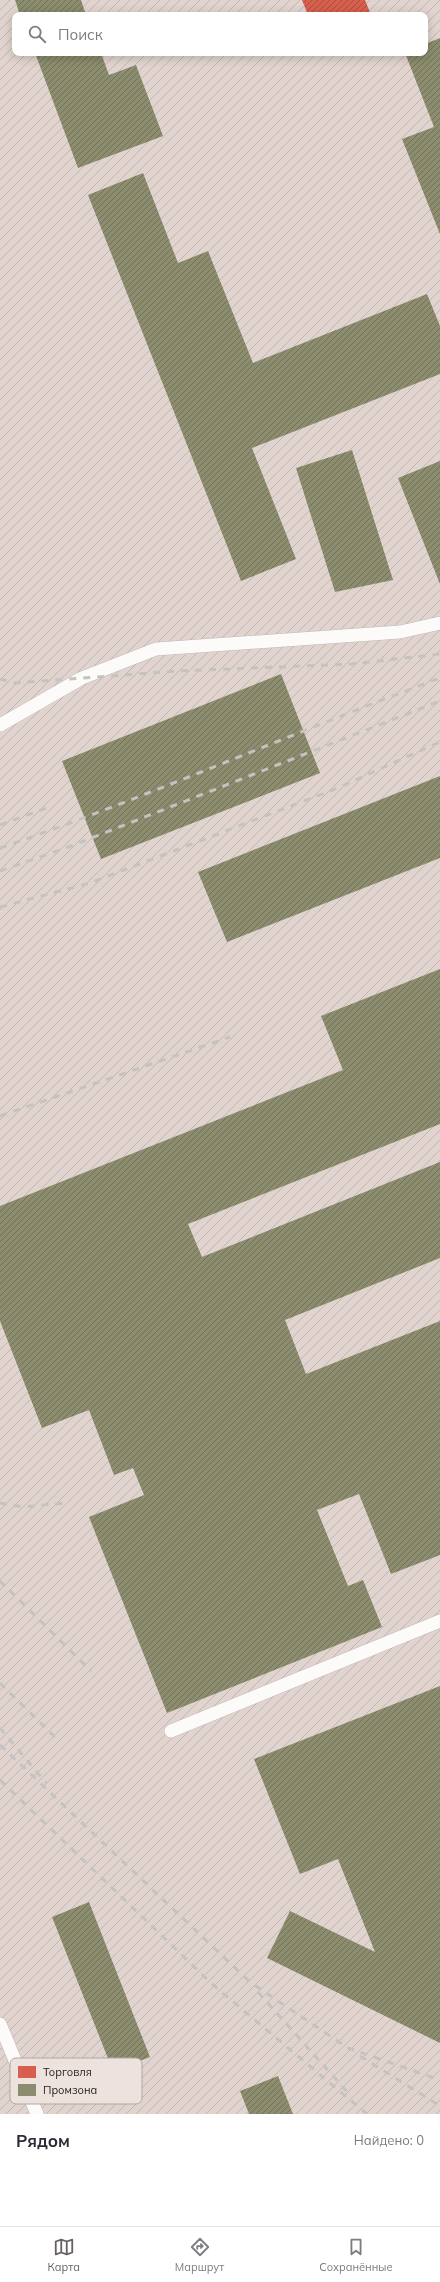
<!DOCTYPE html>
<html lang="ru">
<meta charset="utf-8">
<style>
:root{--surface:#fff;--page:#f2f2f3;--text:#2b2b33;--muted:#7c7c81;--line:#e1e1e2;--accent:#676260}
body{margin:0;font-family:Mulish,sans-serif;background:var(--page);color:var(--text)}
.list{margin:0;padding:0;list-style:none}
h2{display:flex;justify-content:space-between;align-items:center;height:52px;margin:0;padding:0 16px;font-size:17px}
h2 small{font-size:13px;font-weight:400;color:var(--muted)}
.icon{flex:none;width:22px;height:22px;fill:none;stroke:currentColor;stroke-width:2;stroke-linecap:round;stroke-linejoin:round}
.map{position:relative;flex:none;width:440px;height:2114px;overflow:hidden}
.search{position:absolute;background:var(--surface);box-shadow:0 2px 10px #0003;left:12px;right:12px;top:12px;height:44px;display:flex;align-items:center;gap:10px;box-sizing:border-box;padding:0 14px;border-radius:8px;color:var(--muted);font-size:15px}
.sheet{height:112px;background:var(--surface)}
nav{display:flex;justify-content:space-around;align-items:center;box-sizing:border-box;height:56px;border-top:1px solid var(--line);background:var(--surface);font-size:11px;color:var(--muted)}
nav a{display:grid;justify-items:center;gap:2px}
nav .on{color:var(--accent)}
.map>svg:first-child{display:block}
.industrial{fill:url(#industrial-furrows);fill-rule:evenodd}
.shops{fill:url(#shops-hatch)}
.industry{fill:url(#industry-hatch)}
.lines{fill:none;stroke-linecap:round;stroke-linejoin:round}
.service-casing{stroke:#bdb8b6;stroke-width:14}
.service{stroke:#fcfbfa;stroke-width:13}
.rail{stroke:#c5c3c1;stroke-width:3;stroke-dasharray:7 7;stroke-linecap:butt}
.key{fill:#ede2dd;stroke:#b0a7a3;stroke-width:1}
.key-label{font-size:11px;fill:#201c1b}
</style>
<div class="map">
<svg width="440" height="2114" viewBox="0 0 440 2114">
<defs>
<pattern id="industrial-furrows" width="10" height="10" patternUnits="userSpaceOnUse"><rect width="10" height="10" fill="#e1d4cf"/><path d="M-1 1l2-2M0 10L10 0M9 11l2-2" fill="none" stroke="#c1b5b1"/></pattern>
<pattern id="shops-hatch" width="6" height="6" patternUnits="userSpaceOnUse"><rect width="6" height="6" fill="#d6604d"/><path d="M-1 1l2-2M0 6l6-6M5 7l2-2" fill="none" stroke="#ad4e3f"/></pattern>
<pattern id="industry-hatch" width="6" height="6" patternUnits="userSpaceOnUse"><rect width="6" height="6" fill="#8c8c6e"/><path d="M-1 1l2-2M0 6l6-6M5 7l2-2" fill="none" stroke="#72725a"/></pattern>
</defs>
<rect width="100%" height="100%" fill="#eae3e0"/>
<path class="industrial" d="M0 0H440V2114H0ZM15 15H425V53H15Z"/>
<path class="shops" d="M302 0H365L371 15H308Z"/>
<g class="industry">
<path d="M15 0H81L86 15H20Z"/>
<path d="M440 38V234L402 139 434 127 405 53H425V44Z"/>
<path d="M35 53H101L109 75 136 65 163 136 78 168Z"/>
<path d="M143 173 178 263 208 251 253 363 427 294 440 326V374L252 448 296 559 241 581 88 195Z"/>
<path d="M352 450 393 580 335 592 296 468Z"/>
<path d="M440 461V584L398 478Z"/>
<path d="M281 674 320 773 101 859 62 761Z"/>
<path d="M440 776V858L227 942 198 872Z"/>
<path d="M440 969V1124L188 1224 202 1257 440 1162V1258L285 1320 306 1374 440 1321V1555L391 1574 359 1494 317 1510 348 1586 363 1580 382 1627 167 1713 89 1517 144 1495 133 1468 114 1475 89 1410 42 1428 0 1321V1206L343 1070 321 1016Z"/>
<path d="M440 1686V2043L267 1958 290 1911 375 1952 338 1859 300 1874 254 1759Z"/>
<path d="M89 1902 150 2057 113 2071 52 1917Z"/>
<path d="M278 2076 293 2114H249L240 2091Z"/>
</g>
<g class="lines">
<defs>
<g id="service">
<path d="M0 725 82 678 156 649 400 632 440 623"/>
<path d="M171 1731 440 1621"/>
<path d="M0 2024 37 2114"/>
</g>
</defs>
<use href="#service" class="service-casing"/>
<use href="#service" class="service"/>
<g class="rail">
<path d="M0 679 15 683 178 671 352 664 440 654"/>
<path d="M0 825 49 807"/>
<path d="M0 848C148 797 292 733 440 678"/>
<path d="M0 871 71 846 440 701"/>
<path d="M0 907 90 883 333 790 440 742"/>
<path d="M0 1116 230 1037"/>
<path d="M0 1503 23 1507 65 1503"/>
<path d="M0 1581 91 1671"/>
<path d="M0 1683 60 1742"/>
<path d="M0 1728 46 1783"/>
<path d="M0 1745 250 1982 348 2048 440 2080"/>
<path d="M0 1780 212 1984 367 2114"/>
<path d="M258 1992 350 2095"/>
<path d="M360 2056 440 2106"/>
</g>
</g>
<rect x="10" y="2058" width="132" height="46" rx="6" class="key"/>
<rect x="18" y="2066" width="18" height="12" fill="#d6604d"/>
<rect x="18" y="2084" width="18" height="12" fill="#8c8c6e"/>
<g class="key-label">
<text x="43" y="2076">Торговля</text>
<text x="43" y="2094">Промзона</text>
</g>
</svg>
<div class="search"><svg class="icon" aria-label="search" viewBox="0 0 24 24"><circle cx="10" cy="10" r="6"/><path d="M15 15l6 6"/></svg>Поиск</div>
</div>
<section class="sheet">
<h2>Рядом<small>Найдено: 0</small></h2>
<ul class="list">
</ul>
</section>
<nav>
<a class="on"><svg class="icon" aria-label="map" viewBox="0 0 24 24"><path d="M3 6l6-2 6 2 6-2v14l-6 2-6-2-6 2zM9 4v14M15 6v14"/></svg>Карта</a>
<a><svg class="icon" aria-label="directions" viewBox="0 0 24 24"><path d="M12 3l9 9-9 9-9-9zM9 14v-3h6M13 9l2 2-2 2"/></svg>Маршрут</a>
<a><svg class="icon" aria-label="saved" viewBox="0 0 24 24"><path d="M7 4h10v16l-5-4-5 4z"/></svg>Сохранённые</a>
</nav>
